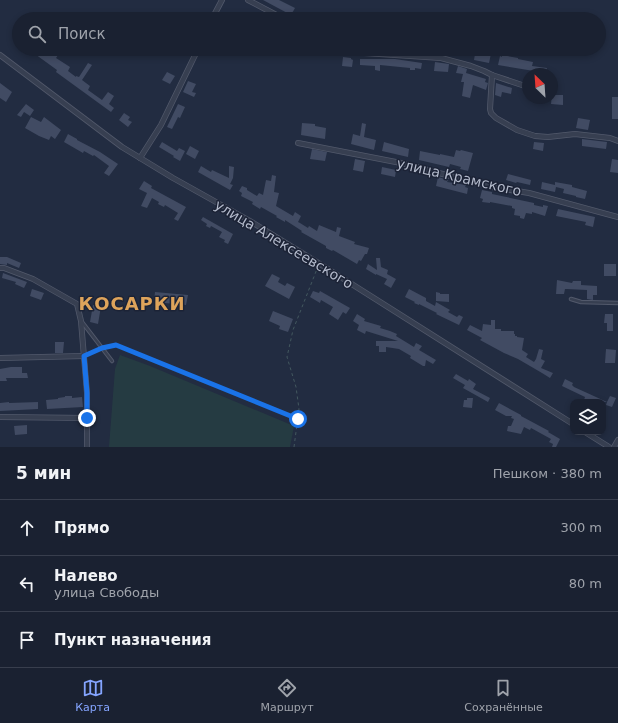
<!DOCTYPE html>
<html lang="ru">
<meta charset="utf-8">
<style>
:root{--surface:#1a2131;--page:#232939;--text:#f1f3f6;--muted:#9fa3ab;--line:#383e4d;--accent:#85a5ff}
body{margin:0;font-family:"DejaVu Sans",sans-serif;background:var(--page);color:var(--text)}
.controls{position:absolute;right:12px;bottom:12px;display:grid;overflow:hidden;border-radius:8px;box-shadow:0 2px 6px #0003}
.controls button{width:36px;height:36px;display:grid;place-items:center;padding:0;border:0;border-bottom:1px solid var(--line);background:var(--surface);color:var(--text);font:20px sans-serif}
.compass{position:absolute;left:522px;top:68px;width:36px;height:36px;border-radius:50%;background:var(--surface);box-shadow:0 2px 6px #0003;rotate:335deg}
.stop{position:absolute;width:12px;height:12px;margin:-9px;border:3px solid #1a73e8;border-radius:50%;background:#fff}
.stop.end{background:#1a73e8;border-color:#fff;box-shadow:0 1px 4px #0008}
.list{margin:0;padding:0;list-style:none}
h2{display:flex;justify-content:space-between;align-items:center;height:52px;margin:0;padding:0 16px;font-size:17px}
h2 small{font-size:13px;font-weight:400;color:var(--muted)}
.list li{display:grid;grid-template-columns:26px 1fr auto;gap:12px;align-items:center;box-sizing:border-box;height:56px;padding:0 16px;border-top:1px solid var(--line)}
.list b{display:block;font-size:15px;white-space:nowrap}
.list p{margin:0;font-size:13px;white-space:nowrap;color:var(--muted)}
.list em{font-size:13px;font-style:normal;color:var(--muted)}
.icon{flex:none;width:22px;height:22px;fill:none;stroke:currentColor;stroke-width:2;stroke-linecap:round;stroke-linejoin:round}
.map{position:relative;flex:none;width:618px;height:447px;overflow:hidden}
.search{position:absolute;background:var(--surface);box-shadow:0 2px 6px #0003;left:12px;right:12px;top:12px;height:44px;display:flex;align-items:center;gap:10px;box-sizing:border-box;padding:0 14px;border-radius:22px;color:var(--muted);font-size:15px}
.sheet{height:220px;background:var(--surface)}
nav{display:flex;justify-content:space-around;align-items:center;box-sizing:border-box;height:56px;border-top:1px solid var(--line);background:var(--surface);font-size:11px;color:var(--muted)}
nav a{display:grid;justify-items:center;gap:2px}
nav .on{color:var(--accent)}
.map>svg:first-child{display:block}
.green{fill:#253b42}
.building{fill:#414b63}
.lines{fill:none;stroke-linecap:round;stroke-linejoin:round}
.lane-casing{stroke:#52596b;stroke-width:4.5}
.street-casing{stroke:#52596b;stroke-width:6}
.path{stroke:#43585f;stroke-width:1;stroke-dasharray:3 3;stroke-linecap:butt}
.lane{stroke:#373f51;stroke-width:2.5}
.street{stroke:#373f51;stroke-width:4.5}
.route{stroke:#1a73e8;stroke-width:5}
.labels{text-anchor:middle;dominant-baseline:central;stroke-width:3;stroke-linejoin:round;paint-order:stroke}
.street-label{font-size:14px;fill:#b3bacb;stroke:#1c2336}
.district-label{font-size:18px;font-weight:bold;letter-spacing:1px;fill:#dea45b;stroke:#1c2336}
</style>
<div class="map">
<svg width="618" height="447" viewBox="0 0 618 447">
<rect width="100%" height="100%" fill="#222c41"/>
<path class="green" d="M120 355 150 366 294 426 290 447H109L115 369Z"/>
<g class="building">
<path d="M263 0H279L295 8 291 15Z"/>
<path d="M28 49H59L61 51 56 58 70 67 68 71 76 77V76L79 77 88 63 92 65 82 80 90 86 88 90 102 100 108 92 114 96 109 104 114 108 111 112 56 72 57 70Z"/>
<path d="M484 49H492L489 63 474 60 475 54 483 55Z"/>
<path d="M502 55 518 58V59L533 62 532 66 547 68 546 73 498 65 500 56 502 57Z"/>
<path d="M343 57 351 58V59L353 60 352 67 342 66Z"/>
<path d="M360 59H395L422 63 421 69 415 68V70H410V68L380 65V71L375 70V66L360 65Z"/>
<path d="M435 62 449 64 448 72 434 71Z"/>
<path d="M458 66 467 69 466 73 486 79 485 82 488 83 486 90 473 85 470 98 462 96 464 82H461L463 74 456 73Z"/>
<path d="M167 72 175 76 170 84 162 80Z"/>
<path d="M188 81 196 84 192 92 196 93 194 97 183 92Z"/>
<path d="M0 83 12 92 6 102 0 98Z"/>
<path d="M496 83 512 88 511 94 502 92 501 97 495 95Z"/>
<path d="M552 95H563V105L551 104Z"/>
<rect x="612" y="97" width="6" height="22"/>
<path d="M26 104 34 110 30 116 24 112 21 117 17 115Z"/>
<path d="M178 104 185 107 180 118 178 117 172 129 167 127Z"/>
<path d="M124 113 130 117 128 120 132 122 128 127 119 120Z"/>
<path d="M31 117 41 122 44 117 61 130 55 139 51 136 49 140 39 136 25 128Z"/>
<path d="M578 118 590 120 588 130 576 128Z"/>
<path d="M302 123 315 124V126L326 128 325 139 301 135Z"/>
<path d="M362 123 366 124 364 137 376 140 374 150 351 144 353 134 360 136Z"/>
<path d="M68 134 77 139V140L100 152 118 164 109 176 104 173 109 166 94 155 93 156 84 151 83 153 64 142Z"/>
<path d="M582 139 607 142 606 149 582 146Z"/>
<path d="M162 142 177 151 179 148 185 151 180 161 173 157 174 156 159 147Z"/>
<path d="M384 142 409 149 408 157 382 151Z"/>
<path d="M534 142 544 143 543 151 533 149Z"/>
<path d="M190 146 199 151 195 159 186 154Z"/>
<path d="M312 149 327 152 325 161 310 159Z"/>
<path d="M456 150 460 151 461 150 473 153 468 171 460 169 461 167 450 164 449 167 419 160 420 151 440 155V154L454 157Z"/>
<path d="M355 159 365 161 363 172 353 170Z"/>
<path d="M612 159 618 160V173L610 172Z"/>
<path d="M201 166 211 172 212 170 229 178V166L234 167 233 178 230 184 233 185 230 190 198 172Z"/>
<path d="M382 167 396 170 395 177 381 174Z"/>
<path d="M508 174 531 180 530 185 517 182 516 183 506 180Z"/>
<path d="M272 175 276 176 274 192 279 193 276 206 293 216 295 212 301 216 298 222 300 223 308 228 309 226 317 231 319 225 336 232 337 227 341 228 339 236 355 242 354 244 369 248 367 254H365L361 261 359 260 357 264 333 250 332 251 326 248V246L301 232 302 231 285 220V222L276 217 277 216 261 207 260 209 252 204 253 202 241 196 242 193 239 191 242 186 247 188V190L257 196 259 193 263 195 266 180 271 181Z"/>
<path d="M438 177 448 180 447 182 466 185 465 187 468 188 467 194 436 186Z"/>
<path d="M144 181 152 186 151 188 186 207 178 221 174 219 178 213 165 205 164 207 158 204 159 202 152 198 147 208 141 206 147 193 139 189Z"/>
<path d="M542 182 555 185V182L572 185V187L587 191 585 199 576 197V196L563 193 564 189 556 187 555 192 541 189Z"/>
<path d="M482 190 492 192V194L534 203V205L543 207V205L548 206 545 216 532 212V214L526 213 524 219 520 218V216L514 215 515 209 512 208V206L490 202V203L482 202 483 199 480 198Z"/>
<path d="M558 209 595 217 593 227 585 225 586 222 556 216Z"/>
<path d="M203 217 233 234 228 244 224 242 225 240 219 237 222 232 211 226 210 228 206 226 207 224 201 220Z"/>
<path d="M0 257H7L21 263 19 268 7 263V265L0 264Z"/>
<path d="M376 258H380L381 267 388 270 387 274 396 279 391 288 384 284 387 279 376 274V275L366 269 368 264 377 270Z"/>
<rect x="604" y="264" width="12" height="12"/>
<path d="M3 273 27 282 24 288 15 284 16 282 2 278Z"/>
<path d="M272 274 280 278 278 282 285 286 287 283 295 287 289 299 265 286Z"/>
<path d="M557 280 572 283 573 281H581V285L597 286V295H593V300L587 299V290L567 289H565L564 294H556Z"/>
<path d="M32 289 44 293 41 300 30 296Z"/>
<path d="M409 289 426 298V301L435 306 436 302 450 310 448 312 457 317 459 315 463 317 459 325 436 314 437 313 419 304V305L414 303 415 302 405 297Z"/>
<path d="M313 291 319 293 320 291 350 308 346 314 343 312 338 320 329 314 333 307 321 300 320 303 310 297Z"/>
<path d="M155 292 188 295 186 305 154 302Z"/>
<path d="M436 292 440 293V294H449V302L436 301Z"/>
<path d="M93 305 101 306 98 324 90 322Z"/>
<path d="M273 311 293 319 288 332 279 329 280 326 269 321Z"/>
<path d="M357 314 365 319 364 321 381 326 380 328 390 331 397 334 396 336 414 347 416 343 422 346 419 350 436 360 433 364 426 360 425 366H423L410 358 411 356 399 349 386 347V352H379V346H376V341H398L366 331 365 334 357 330 359 325 353 321Z"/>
<path d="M605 314H613V331H607V323H604Z"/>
<path d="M491 320H495V329H501V331H514V334H515V336H517V337L524 338 522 350 528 354 526 357 534 362 536 359 539 349 543 350 541 359 545 361 541 368 553 373 550 378 542 373 518 359 504 353 480 340 482 338 467 330 470 325 482 331 483 324 491 325Z"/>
<path d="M55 342H64L63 353H55Z"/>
<path d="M606 349 616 350 615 363H605Z"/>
<path d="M11 367H22V373H27L28 378H6L7 381H0V369Z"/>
<path d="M456 374 468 381 469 379 476 384 473 389 490 398 488 402 463 388 465 385 453 378Z"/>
<path d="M565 379 573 383 572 385 574 387 607 402 610 396 616 398 612 407 606 405 607 402H589L584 400 585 397 562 386Z"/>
<path d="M65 396H72V398L82 397 83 407 47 409 46 400 58 399V398L65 397Z"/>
<path d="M467 398H473L472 408 463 407 464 400H467Z"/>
<path d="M9 402V403L38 402V409L0 411V403Z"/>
<path d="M499 403 521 415V416L549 431 548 432 560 439 556 447H552L553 444 549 442 551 439 531 428 530 430 524 427 521 434 507 431 508 426H511L514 419 511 418 512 416H506L495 410Z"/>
<path d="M27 425V434L15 435 14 426Z"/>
</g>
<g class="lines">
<defs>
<g id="lane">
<path d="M571 299 581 302 618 303"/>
<path d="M82 322 112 361"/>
</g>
<g id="street">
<path d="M248 0 284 19"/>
<path d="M212 19 222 0"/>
<path d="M352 49 364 53 441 58 471 66 484 71 492 75 490 109 491 113 496 118 517 130 535 136 548 137 575 134 610 138 618 141"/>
<path d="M0 55 122 147 173 178 250 221 320 264 573 424"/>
<path d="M492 75 528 87"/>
<path d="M298 143 401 163 492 187 529 193 618 217"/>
<path d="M140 158 161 125 198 49"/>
<path d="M0 268H4L33 279 77 304 81 321 87 393V447"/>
<path d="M0 358 84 356"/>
<path d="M0 417 87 418"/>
<path d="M585 432 609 447"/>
<path d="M614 447 618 440"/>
</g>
</defs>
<use href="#lane" class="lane-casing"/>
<use href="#street" class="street-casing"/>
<g class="path">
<path d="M106 347 116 345 298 419"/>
<path d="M89 354 99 350"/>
<path d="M294 447 299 409 296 387 287 357 293 330 317 269"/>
</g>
<use href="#lane" class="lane"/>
<use href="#street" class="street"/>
</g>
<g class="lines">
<path class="route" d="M87 418V393L84 356 102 348 116 345 298 419"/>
</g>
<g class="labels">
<g class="street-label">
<text transform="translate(459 177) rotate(13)">улица Крамского</text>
<text transform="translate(284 244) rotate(31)">улица Алексеевского</text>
</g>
<g class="district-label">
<text x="132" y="303">КОСАРКИ</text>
</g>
</g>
</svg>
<div class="controls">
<button><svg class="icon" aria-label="layers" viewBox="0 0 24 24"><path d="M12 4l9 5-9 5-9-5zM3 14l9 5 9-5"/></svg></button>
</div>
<svg class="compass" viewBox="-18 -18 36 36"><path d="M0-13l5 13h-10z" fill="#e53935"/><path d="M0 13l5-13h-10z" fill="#9fa3ab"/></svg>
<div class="stop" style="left:298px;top:419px"></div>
<div class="stop end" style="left:87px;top:418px"></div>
<div class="search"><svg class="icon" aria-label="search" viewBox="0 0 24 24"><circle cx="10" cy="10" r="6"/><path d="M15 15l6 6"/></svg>Поиск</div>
</div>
<section class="sheet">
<h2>5 мин<small>Пешком · 380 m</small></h2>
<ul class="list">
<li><svg class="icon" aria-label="ahead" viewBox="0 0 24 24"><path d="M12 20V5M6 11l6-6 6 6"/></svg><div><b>Прямо</b></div><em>300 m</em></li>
<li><svg class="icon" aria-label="left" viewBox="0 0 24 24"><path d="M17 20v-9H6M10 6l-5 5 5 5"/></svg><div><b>Налево</b><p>улица Свободы</p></div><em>80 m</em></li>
<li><svg class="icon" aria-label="arrive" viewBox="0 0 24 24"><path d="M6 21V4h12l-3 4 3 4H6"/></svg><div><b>Пункт назначения</b></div></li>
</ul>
</section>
<nav>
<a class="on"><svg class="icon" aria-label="map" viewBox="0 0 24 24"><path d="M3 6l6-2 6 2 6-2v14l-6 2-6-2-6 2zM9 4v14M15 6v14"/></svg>Карта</a>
<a><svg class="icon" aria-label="directions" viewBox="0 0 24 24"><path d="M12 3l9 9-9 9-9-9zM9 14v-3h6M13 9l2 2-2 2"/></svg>Маршрут</a>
<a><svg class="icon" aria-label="saved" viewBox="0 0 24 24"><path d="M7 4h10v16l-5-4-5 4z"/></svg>Сохранённые</a>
</nav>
